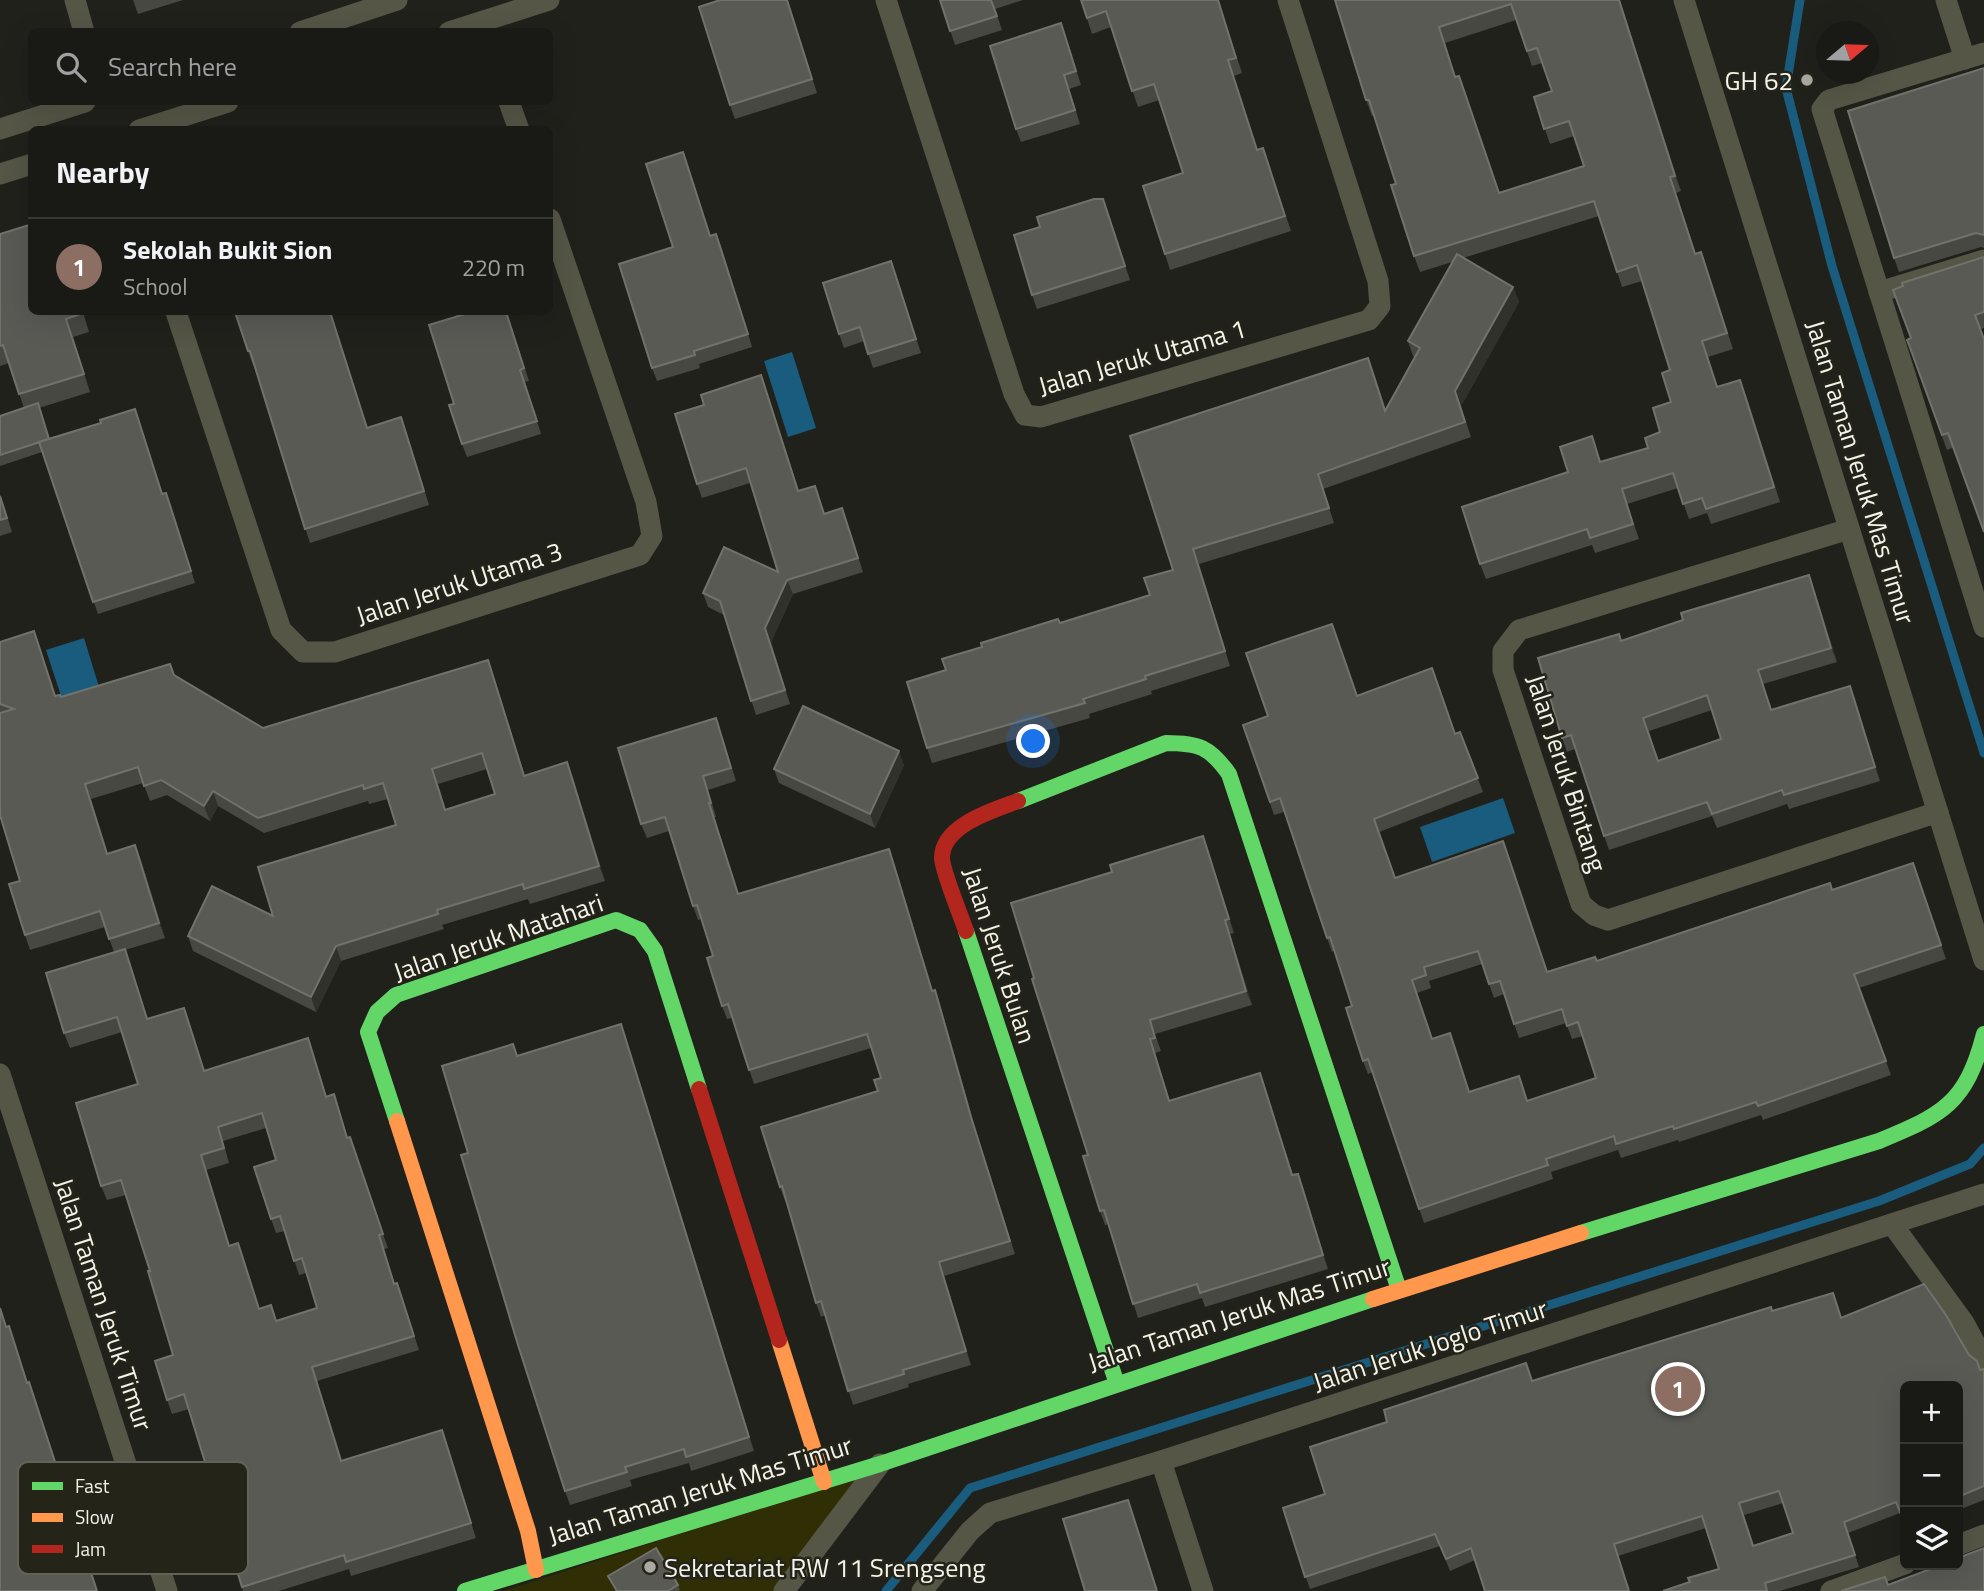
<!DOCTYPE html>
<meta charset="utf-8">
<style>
:root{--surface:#191915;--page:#262622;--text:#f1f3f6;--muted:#9fa0a0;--line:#373834;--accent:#aaaaa3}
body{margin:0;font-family:"Titillium Web",sans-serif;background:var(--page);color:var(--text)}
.controls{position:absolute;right:21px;bottom:21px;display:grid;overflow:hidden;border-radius:10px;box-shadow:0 7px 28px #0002}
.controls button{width:63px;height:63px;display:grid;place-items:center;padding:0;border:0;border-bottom:2px solid var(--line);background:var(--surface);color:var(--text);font:35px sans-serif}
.compass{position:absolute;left:1816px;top:21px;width:63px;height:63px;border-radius:50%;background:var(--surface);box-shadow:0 7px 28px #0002;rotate:71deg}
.you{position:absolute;left:1034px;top:742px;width:24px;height:24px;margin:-18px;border:5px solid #fff;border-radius:50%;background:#1a73e8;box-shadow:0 0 0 10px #1a73e833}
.badge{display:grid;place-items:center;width:46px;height:46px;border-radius:50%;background:var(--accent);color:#fff;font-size:23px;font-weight:700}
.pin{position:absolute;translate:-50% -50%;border:4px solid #fff;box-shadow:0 2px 7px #0006}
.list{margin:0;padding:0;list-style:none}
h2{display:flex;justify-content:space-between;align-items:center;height:91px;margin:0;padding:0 28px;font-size:30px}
h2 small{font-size:23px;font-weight:400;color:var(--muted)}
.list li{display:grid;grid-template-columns:46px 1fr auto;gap:21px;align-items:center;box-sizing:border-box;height:98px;padding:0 28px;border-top:2px solid var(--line)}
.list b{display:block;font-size:26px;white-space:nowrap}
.list p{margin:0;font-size:23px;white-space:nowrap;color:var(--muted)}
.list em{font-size:23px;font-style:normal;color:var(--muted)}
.icon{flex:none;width:38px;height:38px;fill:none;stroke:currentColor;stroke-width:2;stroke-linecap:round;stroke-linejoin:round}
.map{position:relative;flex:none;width:1984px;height:1591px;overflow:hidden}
.search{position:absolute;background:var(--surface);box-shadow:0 7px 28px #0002;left:28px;top:28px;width:525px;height:77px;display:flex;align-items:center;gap:18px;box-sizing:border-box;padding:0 24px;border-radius:10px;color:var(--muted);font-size:26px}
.panel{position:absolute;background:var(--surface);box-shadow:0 7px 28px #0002;left:28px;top:126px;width:525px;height:189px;border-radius:10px}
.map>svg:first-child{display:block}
.green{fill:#302e04}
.water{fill:#1a5c7e}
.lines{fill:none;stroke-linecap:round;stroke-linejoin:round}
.stream{stroke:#1a5c7e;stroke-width:9}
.street{stroke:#565647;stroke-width:21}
.fast{stroke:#63d668;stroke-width:16}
.slow{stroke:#ff974d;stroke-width:16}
.jam{stroke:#b3261e;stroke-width:16}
.wall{fill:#484843;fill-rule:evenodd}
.shaded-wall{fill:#31312c}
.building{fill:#5a5a55;stroke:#72726d;stroke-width:2;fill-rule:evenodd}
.poi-dot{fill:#aaaaa3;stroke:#242419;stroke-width:2.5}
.labels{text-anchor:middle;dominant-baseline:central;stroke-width:5;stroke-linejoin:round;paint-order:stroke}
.poi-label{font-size:26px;fill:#f4f4ec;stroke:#242419;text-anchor:end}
.street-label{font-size:26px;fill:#f4f4ec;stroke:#242419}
.key{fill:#242419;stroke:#626258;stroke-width:2}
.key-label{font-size:19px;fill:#f4f4ec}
</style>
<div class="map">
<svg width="1984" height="1591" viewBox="0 0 1984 1591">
<rect width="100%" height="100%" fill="#21211c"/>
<path class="green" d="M872 1472 775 1591H503Z"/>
<g class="water">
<path d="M792 352 816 428 788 437 764 361Z"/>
<path d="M84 638 99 687 62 699 46 650Z"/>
<path d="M1503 798 1515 833 1432 862 1420 827Z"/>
</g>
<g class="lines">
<g class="stream">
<path d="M1800 0 1786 88 1832 266 1984 753"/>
<path d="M886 1591 970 1488 1879 1201 1970 1164 1984 1148"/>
</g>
<g class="street">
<path d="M75 0 84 32"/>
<path d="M886 0 1014 394 1025 415 1041 417 1369 320 1380 306 1378 281 1288 0"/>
<path d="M1684 0 1984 960"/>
<path d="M1946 0 1965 59"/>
<path d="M300 32 397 0"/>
<path d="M449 32 549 0"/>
<path d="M1984 53 1829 100 1822 109 1984 627"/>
<path d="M509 102 519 130"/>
<path d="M0 129 85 102"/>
<path d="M139 130 228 102"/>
<path d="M0 174 32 164"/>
<path d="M1879 292 1984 260"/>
<path d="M176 312 281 630 303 652H335L640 555 652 536 646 502 550 219"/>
<path d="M1849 529 1519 630 1503 651V670L1581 904 1594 915 1608 920 1938 812"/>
<path d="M0 1074 167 1591"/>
<path d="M1892 1224 1964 1323 1984 1360"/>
<path d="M1161 1461 1203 1591"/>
<path d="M1958 1545 1984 1535"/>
<path d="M784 1591 880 1464"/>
<path d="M922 1591 970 1531 990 1513 1161 1461 1984 1194"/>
<path d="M1831 1591 1905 1564"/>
</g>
<g class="fast">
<path d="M1018 801 1166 743C1199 743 1210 747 1229 774L1399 1290"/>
<path d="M966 931 1117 1384"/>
<path d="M397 1121 368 1032 377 1012 396 995 616 920 640 930 655 951 699 1089"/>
<path d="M1581 1233 1879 1141C1942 1115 1966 1104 1984 1034"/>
<path d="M465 1591 880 1464 1373 1299"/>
</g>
<g class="slow">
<path d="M397 1121 528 1531 536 1570"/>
<path d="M1373 1299 1581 1233"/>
<path d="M779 1340 824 1482"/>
</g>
<g class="jam">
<path d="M966 931C961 916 942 870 942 858 942 825 994 810 1018 801"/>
<path d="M699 1089 779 1340"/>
</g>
</g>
<g class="wall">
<path d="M133 0H183L138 14Z"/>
<path d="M787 0 817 93 735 119 730 105Z"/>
<path d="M940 0H1023L995 9 1002 30 955 45Z"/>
<path d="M1081 0H1218L1242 73 1234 76 1257 150 1263 148 1291 231 1170 270 1165 254 1183 173 1159 100 1138 107 1111 27 1092 34Z"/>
<path d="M1335 0H1620L1681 191 1676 193 1696 254 1701 252 1733 349 1708 357 1718 387 1746 395 1780 502 1711 524 1707 513 1689 519 1678 488 1627 504 1639 539 1595 553 1592 545 1486 579 1480 564 1601 462 1648 448 1660 432 1671 402 1670 370 1642 281 1622 287 1599 216 1463 258 1513 287 1519 302 1461 406 1471 437 1323 489 1334 523 1199 564 1230 666 1151 691 1152 694 1089 714 1090 718 932 763 927 748 946 670 1060 623 1150 595 1173 570 1130 436 1374 373 1386 410 1415 357 1413 356 1408 341 1452 262 1420 272 1414 256 1396 184 1374 115 1372 116 1366 100ZM1516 20 1532 66 1542 63 1552 91 1534 97 1550 144 1574 136 1584 166 1499 193 1455 77 1445 43Z"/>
<path d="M1066 37 1081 85 1069 89 1080 124 1021 142 1016 129Z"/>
<path d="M1984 68V248L1981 247 1899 272 1894 258Z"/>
<path d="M688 165 710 235 716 234 721 246 752 347 699 364 700 368 657 381 652 368Z"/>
<path d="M1103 199 1130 280 1037 309 1032 295 1040 227Z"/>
<path d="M0 234 83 312 89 332 73 337 90 392 39 408 49 439 101 423 135 409 162 494 171 505 195 583 98 614 42 452 0 466V415L24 408 9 363 0 366Z"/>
<path d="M1984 257V328L1981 329 1954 447 1947 450 1909 345 1911 338Z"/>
<path d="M896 275 921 353 873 368 864 341 844 348 839 334Z"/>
<path d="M235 312 367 428 406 431 429 505 310 543 254 365H253L248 351Z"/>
<path d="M441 312H507L529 381 525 382 541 434 467 457 462 444 454 404 458 316Z"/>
<path d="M761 375 799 491 815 486 824 513 847 522 863 572 793 594 771 642 790 704 756 715 724 615 708 607 703 593 778 572 750 483 702 498 697 484 704 405Z"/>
<path d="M0 494 12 532 0 536Z"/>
<path d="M1814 589 1837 662 1763 684 1772 710 1855 700 1880 781 1789 809 1787 804 1717 828 1712 816 1609 850 1575 749 1567 752 1562 738 1622 641ZM1712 710 1721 739 1658 761 1649 731Z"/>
<path d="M0 642 39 646 55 696 61 697 175 676 263 728 493 675 525 776 567 762 605 881 530 904 528 899 442 925 444 929 341 961 316 1012 193 951 188 936 273 916 396 825 388 799 369 804 368 801 264 833 218 806 210 821 167 795 150 801 143 783 91 799 108 854 141 860 165 938 125 950 148 1019 189 1022 204 1070 313 1052 326 1097 334 1094 348 1138 388 1248 384 1249 395 1284 402 1298 419 1350 317 1381 342 1461 442 1430 476 1538 351 1576 349 1569 279 1591H243L221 1518 244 1511 235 1483 214 1489 189 1409 172 1414 167 1400 173 1355 150 1271 126 1195 107 1200 101 1186 138 1084 122 1032 70 1048 64 1033 114 952 105 927 30 950 25 935 20 881 1 818 0 819ZM487 769 495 794 445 809 438 784ZM266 1128 276 1160 271 1219 276 1233 285 1231 299 1275 306 1273 317 1308 277 1321 259 1309 238 1243 229 1246 206 1170 229 1163 223 1141Z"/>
<path d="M1357 696 1455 734 1460 732 1483 792 1379 832 1395 878 1548 972 1597 961 1832 890 1913 863 1946 959 1859 988 1891 1075 1763 1120 1761 1115 1679 1142 1678 1140 1621 1158 1618 1150 1551 1172 1553 1179 1424 1223 1373 1072 1368 1074 1363 1061 1352 1006 1334 951 1332 952 1327 938 1284 812 1274 815 1243 725 1268 716ZM1482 964 1494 998 1504 994 1519 1038 1566 1023 1572 1039 1583 1036 1596 1078 1528 1101 1470 1092 1432 1039 1417 993 1431 988 1429 981Z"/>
<path d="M721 732 736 781 708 790 716 817H714L738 894 894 863 932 991 935 990 940 1004 976 1131 1015 1254 944 1276 971 1365 908 1384 909 1387 853 1405 825 1315 821 1317 816 1303 786 1200 785 1201 780 1187 878 1091 881 1078 871 1048 754 1084 732 1018 727 1019 722 1006 713 956 701 919 698 920 693 906 669 831 647 838 641 824Z"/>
<path d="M904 765 875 828 779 783 774 769Z"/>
<path d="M1208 850 1234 933 1230 934 1252 1005 1155 1034 1161 1051 1155 1053 1170 1101 1260 1073 1293 1175 1303 1187 1328 1269 1205 1307 1202 1298 1138 1318 1109 1224 1105 1225 1100 1211 1088 1155 1034 978Z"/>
<path d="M621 1024 754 1451 691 1471 689 1463 630 1480 632 1486 570 1505 565 1491 468 1153 513 1044 517 1056Z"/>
<path d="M1837 1305 1841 1318 1969 1355 1980 1370 1984 1369V1500L1958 1510V1386H1905V1526L1900 1513 1848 1533 1859 1567 1780 1591H1663L1690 1582 1719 1569 1706 1528 1618 1556 1475 1560 1450 1571 1440 1546 1310 1589 1283 1508 1325 1494 1532 1381 1772 1311ZM1783 1503 1793 1533 1754 1546 1744 1515Z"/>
<path d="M608 1576 678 1585 680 1590 678 1591H616Z"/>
</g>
<g class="shaded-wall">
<path d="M1619 0H1620L1681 191 1675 176Z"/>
<path d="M891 261 896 275 921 353 916 339Z"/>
<path d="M1513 287 1519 302 1461 406 1471 437 1455 391Z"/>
<path d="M330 312H331L372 442 367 428Z"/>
<path d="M66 319 73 337 90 392 84 374Z"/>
<path d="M1193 549 1199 564 1230 666 1225 651Z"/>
<path d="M1809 575 1814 589 1837 662 1831 648Z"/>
<path d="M787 580 793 594 771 642 790 704 765 628Z"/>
<path d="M488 660 493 675 529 791 524 776Z"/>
<path d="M1850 686 1855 700 1880 781 1875 767Z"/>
<path d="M899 751 904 765 875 828 870 814Z"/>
<path d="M567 762 573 777 605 881 599 866Z"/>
<path d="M85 784 91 799 112 869 107 854Z"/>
<path d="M213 791 218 806 210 821 204 806Z"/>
<path d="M1203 836 1208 850 1234 933 1229 919Z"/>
<path d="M135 845 141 860 165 938 159 923Z"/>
<path d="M889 849 894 863 937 1005 932 991Z"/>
<path d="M1225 920 1230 934 1252 1005 1246 991Z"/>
<path d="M336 946 341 961 316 1012 311 997Z"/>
<path d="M935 990 940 1004 976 1131 1015 1254 971 1117Z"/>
<path d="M621 1024 626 1038 754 1451 749 1437Z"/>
<path d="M1260 1073 1265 1087 1297 1189 1292 1175Z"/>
<path d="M201 1155 206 1170 234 1261 229 1246Z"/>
<path d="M1298 1174 1303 1187 1328 1269 1323 1255Z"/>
<path d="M238 1243 244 1258 264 1323 259 1309Z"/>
<path d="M939 1262 944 1276 971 1365 966 1351Z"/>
<path d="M312 1367 317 1381 347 1475 341 1461Z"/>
<path d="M442 1430 447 1444 476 1538 471 1523Z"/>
</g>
<g class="building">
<path d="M720 0H787L812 79 730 105 699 7Z"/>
<path d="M940 0H991L997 16 950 31Z"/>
<path d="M1081 0H1218L1236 58 1228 60 1257 150 1263 148 1285 216 1165 254 1143 186 1183 173 1154 84 1132 91 1106 11 1087 18Z"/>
<path d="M1335 0H1619L1675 176 1670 177 1695 254 1701 252 1727 333 1702 341 1717 387 1740 380 1774 487 1706 509 1702 498 1683 504 1673 473 1622 489 1633 524 1590 538 1587 529 1480 564 1462 507 1568 472 1560 447 1592 436 1600 462 1648 448 1645 438 1660 432 1653 408 1671 402 1662 373 1670 370 1637 265 1617 272 1594 201 1414 256 1391 185 1396 184 1369 100H1366ZM1511 4 1527 51 1537 48 1552 91 1534 97 1544 129 1569 121 1584 166 1499 193 1459 76 1455 77 1439 27Z"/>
<path d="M1061 23 1076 71 1064 75 1075 110 1016 129 990 46Z"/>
<path d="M1984 68V235L1976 233 1894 258 1848 111Z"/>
<path d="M683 152 710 236 716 234 748 334 694 351 695 355 652 368 619 264 673 247 646 164Z"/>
<path d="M1094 199H1103L1125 266 1032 295 1014 235 1040 227 1037 217Z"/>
<path d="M32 224V312H82L83 313 66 319 84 374 19 394 3 345 0 346V234Z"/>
<path d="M1457 254 1513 287 1455 391 1465 422 1318 474 1329 508 1193 549 1225 651 1145 676 1146 679 1083 699 1085 703 927 748 907 682 946 670 942 659 982 647 981 643 1058 619 1060 623 1150 595 1144 578 1173 570 1130 436 1368 358 1385 411 1420 348 1408 341Z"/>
<path d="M1984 257V312L1975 315 1984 339V532L1948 433 1942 435 1909 345 1907 340 1911 338 1893 290 1903 286 1902 283Z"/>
<path d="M891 261 916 339 868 354 860 327 839 334 823 283Z"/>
<path d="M235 312H330L367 428 401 417 424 491 305 529 250 351H248Z"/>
<path d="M472 312H506L524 368 520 370 537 421 462 444 449 405 454 404 429 325Z"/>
<path d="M761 375 798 491 815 486 824 514 842 508 858 558 787 580 765 628 785 690 751 701 720 601 703 593 724 547 778 572 746 468 697 484 675 414 704 405 701 395Z"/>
<path d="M38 403 49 439 0 455V416Z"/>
<path d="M135 409 162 494 166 493 191 571 93 602 39 442 101 423 100 420Z"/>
<path d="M0 496 7 518 0 520Z"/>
<path d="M1809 575 1831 648 1758 670 1771 710 1850 686 1875 767 1784 795 1782 790 1712 814 1707 802 1604 836 1571 735 1562 738 1538 658 1619 634 1621 641 1683 620 1681 613ZM1707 695 1721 739 1658 761 1643 718Z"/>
<path d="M1332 624 1357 696 1432 668 1455 734 1460 732 1478 778 1374 819 1395 878 1503 841 1547 972 1595 957 1597 961 1830 883 1832 890 1913 863 1941 945 1854 974 1886 1061 1758 1106 1756 1102 1674 1129 1673 1126 1616 1144 1614 1136 1546 1159 1548 1165 1419 1209 1368 1059 1363 1061 1346 1008 1352 1006 1330 937 1327 938 1280 798 1270 802 1243 725 1268 716 1246 653ZM1478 951 1489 984 1500 981 1514 1024 1562 1009 1567 1026 1578 1022 1596 1078 1527 1101 1519 1076 1469 1092 1450 1033 1432 1039 1412 980 1426 975 1424 967Z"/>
<path d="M34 631 55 696 60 695 61 697 170 664 174 675 263 728 488 660 524 776 567 762 599 866 524 889 523 884 437 910 438 914 336 946 311 997 188 936 212 886 273 916 258 867 396 825 383 783 364 789 363 785 258 818 213 791 204 806 161 780 144 786 138 767 85 784 107 854 135 845 159 923 109 939 100 911 25 935 9 884 20 881 0 815V713L14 709 0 704V642ZM482 753 495 794 445 810 432 769Z"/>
<path d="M803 706 899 751 870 814 774 769Z"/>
<path d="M716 718 731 768 703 776 711 803H709L738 894 889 849 932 991 935 990 971 1117 1010 1241 939 1262 966 1351 903 1370 904 1374 848 1391 821 1301 816 1303 782 1186 780 1187 761 1127 878 1091 874 1080 881 1078 867 1034 749 1070 728 1004 722 1006 707 958 713 956 697 905 693 906 665 817 641 824 618 748Z"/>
<path d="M1203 836 1229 919 1225 920 1246 991 1150 1020 1155 1038 1150 1039 1169 1101 1260 1073 1292 1175 1298 1174 1323 1255 1200 1293 1197 1284 1133 1304 1104 1210 1100 1211 1083 1156 1088 1155 1032 979 1034 978 1011 903 1112 872 1110 865Z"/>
<path d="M125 949 147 1019 184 1008 204 1071 308 1038 326 1097 334 1094 347 1138 350 1137 383 1234 379 1235 394 1284 397 1283 414 1336 312 1367 341 1461 442 1430 471 1523 346 1562 344 1555 242 1587 221 1518 244 1511 231 1468 209 1475 184 1394 167 1400 155 1361 173 1355 148 1271H150L121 1180 101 1186 76 1103 138 1084 117 1017 64 1033 46 973ZM262 1113 276 1160 254 1167 271 1219 280 1216 294 1261 302 1258 317 1308 276 1321 271 1305 259 1309 238 1243 229 1246 201 1155 224 1148 218 1127Z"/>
<path d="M621 1024 749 1437 686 1457 684 1449 625 1467 627 1472 565 1491 518 1345 461 1155 468 1153 442 1066 513 1044 517 1056Z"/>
<path d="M1924 1284 1946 1315 1969 1355 1977 1361 1980 1370 1984 1369V1486L1958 1497V1386H1905V1518L1903 1519 1896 1502 1844 1522 1855 1555 1765 1583 1767 1591H1663L1690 1582 1688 1578 1719 1569 1702 1516 1614 1544 1629 1591H1485L1471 1548 1446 1559 1435 1534 1305 1577 1283 1508 1325 1494 1310 1447 1387 1422 1384 1410 1526 1363 1532 1381 1771 1307 1772 1311 1833 1293 1841 1318ZM1779 1491 1793 1533 1753 1546 1739 1503Z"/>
<path d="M0 1308 6 1327 9 1326 27 1383 29 1382 97 1591H0Z"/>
<path d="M1128 1500 1157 1591H1085L1063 1519Z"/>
<path d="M656 1548 678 1585 668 1591H617L608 1576Z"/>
<path d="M1984 1548V1591H1841L1885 1577 1888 1585 1941 1565H1958V1558Z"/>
</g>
<g class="poi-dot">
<circle cx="1807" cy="80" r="7"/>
<circle cx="650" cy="1567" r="7"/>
</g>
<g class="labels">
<g class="poi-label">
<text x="1793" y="80">GH 62</text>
<text x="664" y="1567" text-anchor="start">Sekretariat RW 11 Srengseng</text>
</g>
<g class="street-label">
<text transform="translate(1142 357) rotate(-16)">Jalan Jeruk Utama 1</text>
<text transform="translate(1861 472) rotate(73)">Jalan Taman Jeruk Mas Timur</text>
<text transform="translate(459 583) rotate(-18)">Jalan Jeruk Utama 3</text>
<text transform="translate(1567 773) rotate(72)">Jalan Jeruk Bintang</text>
<text transform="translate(498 937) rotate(-19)">Jalan Jeruk Matahari</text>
<text transform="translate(1000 955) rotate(72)">Jalan Jeruk Bulan</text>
<text transform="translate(104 1304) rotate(72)">Jalan Taman Jeruk Timur</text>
<text transform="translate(1239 1314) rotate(-18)">Jalan Taman Jeruk Mas Timur</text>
<text transform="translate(1430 1345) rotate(-18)">Jalan Jeruk Joglo Timur</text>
<text transform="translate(700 1490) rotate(-17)">Jalan Taman Jeruk Mas Timur</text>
</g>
</g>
<rect x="18" y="1462" width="230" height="112" rx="10" class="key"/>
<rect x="32" y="1482" width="31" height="8" fill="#63d668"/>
<rect x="32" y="1513" width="31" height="9" fill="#ff974d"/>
<rect x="32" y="1545" width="31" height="8" fill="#b3261e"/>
<g class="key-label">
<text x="75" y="1493">Fast</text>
<text x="75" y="1524">Slow</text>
<text x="75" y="1556">Jam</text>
</g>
</svg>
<div class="controls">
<button>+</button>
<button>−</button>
<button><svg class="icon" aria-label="layers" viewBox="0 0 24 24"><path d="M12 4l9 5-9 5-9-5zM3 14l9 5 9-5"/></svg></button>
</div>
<svg class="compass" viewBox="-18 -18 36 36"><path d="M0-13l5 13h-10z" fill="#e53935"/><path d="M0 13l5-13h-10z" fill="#9fa0a0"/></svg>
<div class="you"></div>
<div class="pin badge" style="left:1678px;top:1389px;background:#8d6e63">1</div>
<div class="search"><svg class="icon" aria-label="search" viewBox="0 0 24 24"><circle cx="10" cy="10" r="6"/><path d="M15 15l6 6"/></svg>Search here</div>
<section class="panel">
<h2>Nearby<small></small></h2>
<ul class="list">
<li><span class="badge" style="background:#8d6e63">1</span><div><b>Sekolah Bukit Sion</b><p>School</p></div><em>220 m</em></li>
</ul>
</section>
</div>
